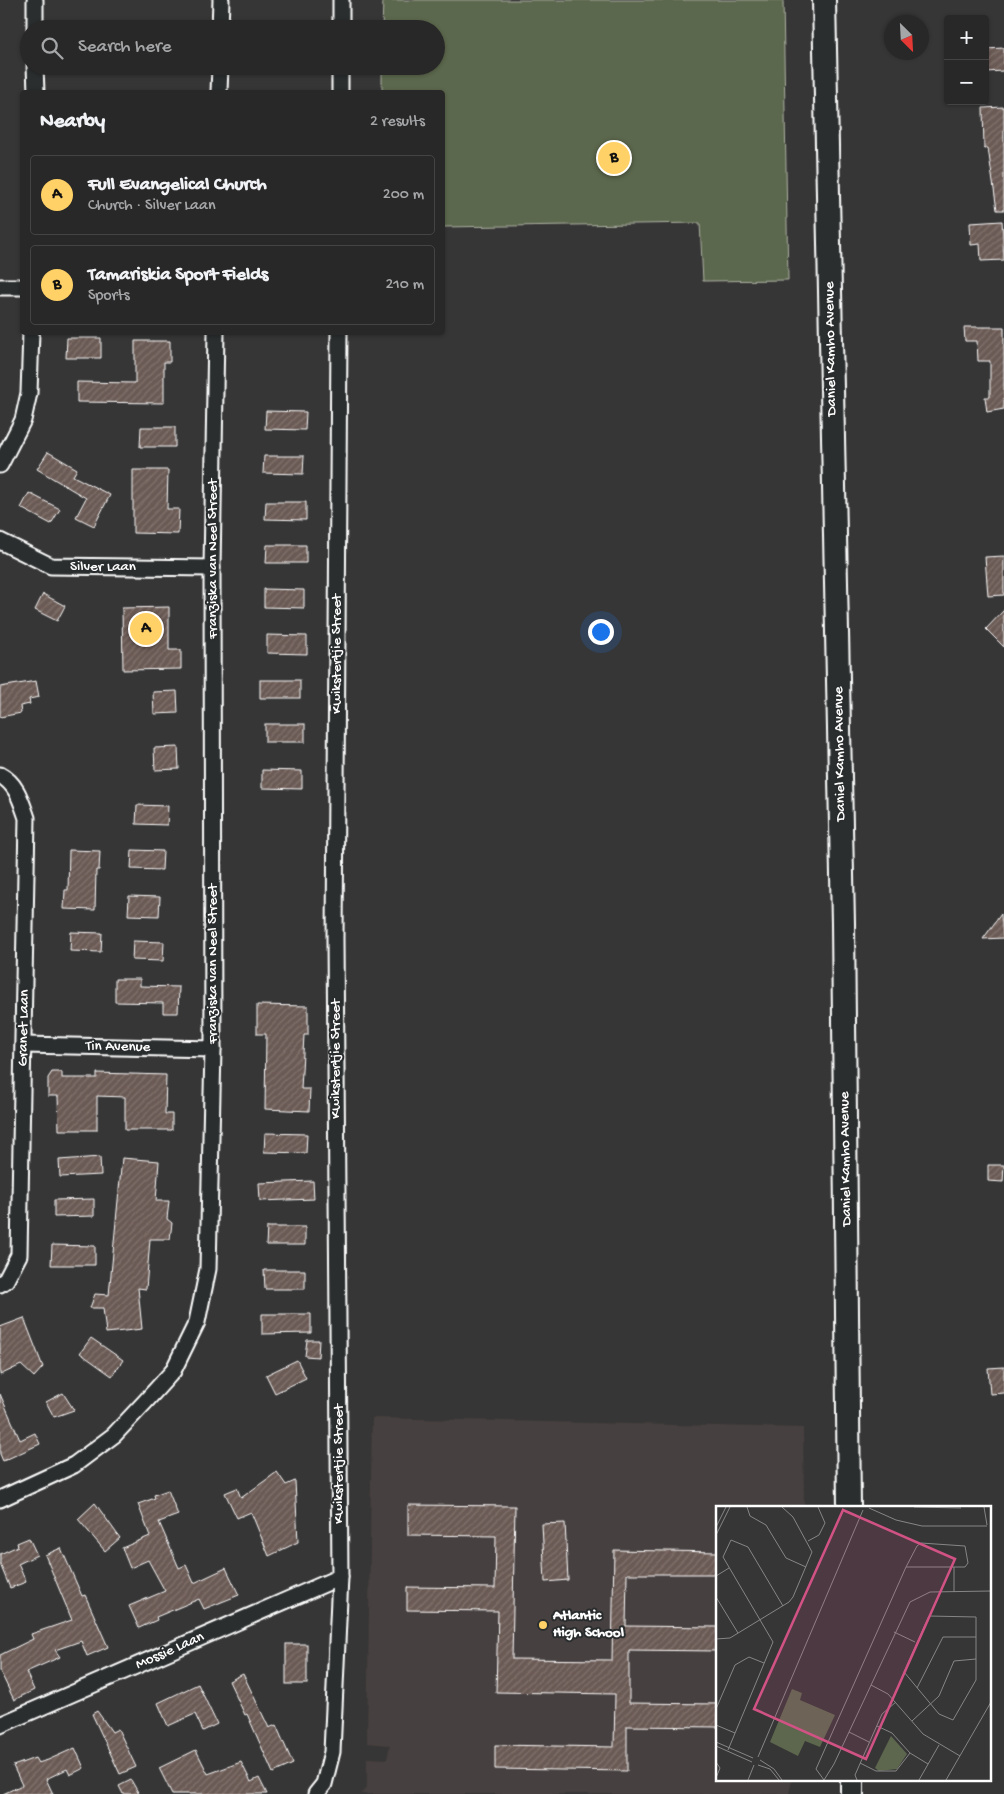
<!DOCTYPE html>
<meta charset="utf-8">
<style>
:root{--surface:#292828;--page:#313030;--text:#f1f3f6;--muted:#a5a6a8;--line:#454445;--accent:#ffd166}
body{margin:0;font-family:"Gochi Hand",sans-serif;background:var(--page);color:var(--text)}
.controls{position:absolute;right:15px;top:15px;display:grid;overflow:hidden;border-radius:5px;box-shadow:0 1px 4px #0004}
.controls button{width:45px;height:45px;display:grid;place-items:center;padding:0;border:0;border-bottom:1px solid var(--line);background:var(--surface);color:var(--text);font:25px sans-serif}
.compass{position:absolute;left:884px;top:15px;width:45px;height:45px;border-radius:50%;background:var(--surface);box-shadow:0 1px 4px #0004;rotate:156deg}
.you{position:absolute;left:600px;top:631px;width:18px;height:18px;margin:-12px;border:4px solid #fff;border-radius:50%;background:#1a73e8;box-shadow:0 0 0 8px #1a73e833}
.badge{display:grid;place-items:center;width:32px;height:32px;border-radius:50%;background:var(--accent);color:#111;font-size:16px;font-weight:700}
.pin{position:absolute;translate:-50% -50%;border:2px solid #fff;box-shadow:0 1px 5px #0006}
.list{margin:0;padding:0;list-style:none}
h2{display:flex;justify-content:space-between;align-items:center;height:65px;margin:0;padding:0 20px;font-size:21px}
h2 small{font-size:16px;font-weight:400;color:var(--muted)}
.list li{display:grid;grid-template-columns:32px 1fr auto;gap:15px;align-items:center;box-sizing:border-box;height:80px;margin:0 10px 10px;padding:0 10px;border:1px solid var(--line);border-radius:5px}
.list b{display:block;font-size:19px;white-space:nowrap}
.list p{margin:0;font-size:16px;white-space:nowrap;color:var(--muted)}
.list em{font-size:16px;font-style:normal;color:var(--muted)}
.icon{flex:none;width:28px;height:28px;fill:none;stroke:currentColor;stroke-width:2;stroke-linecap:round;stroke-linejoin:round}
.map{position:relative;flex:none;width:1004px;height:1794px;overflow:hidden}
.search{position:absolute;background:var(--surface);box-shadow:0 1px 4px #0004;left:20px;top:20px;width:425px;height:55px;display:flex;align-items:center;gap:12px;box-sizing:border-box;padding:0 18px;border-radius:28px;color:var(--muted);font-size:19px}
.panel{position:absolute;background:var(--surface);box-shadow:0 1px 4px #0004;left:20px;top:90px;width:425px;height:245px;border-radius:5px}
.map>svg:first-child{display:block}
.built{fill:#47413f}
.grass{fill:#5c674e;stroke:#aeb3a6}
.building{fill:url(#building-hatch);stroke:#fff}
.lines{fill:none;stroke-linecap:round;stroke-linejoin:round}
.street-casing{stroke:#fff;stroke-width:19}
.primary-casing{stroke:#fff;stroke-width:26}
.street{stroke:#2a2d2e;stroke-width:15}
.primary{stroke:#2a2d2e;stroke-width:22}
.poi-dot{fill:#ffd166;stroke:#2a2d2e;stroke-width:2}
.labels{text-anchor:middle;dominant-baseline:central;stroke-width:4;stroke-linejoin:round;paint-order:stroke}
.street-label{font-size:15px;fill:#fff;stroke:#2a2d2e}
.poi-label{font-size:15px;font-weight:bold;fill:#fff;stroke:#2a2d2e;text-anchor:start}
.inset-road{fill:none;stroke:#878686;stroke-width:1}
.view{fill:#d15284;fill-opacity:0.15;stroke:#d15284;stroke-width:2.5}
.inset-edge{fill:none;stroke:#fff;stroke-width:2.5}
</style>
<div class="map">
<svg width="1004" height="1794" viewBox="0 0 1004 1794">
<defs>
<pattern id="building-hatch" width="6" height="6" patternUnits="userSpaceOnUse" patternTransform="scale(1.25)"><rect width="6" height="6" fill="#6b5a54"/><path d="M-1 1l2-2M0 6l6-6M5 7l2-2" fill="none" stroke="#81736e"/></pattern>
</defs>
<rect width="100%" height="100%" fill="#373636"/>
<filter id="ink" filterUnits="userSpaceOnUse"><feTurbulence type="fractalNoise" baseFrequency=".02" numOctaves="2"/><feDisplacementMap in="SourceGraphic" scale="10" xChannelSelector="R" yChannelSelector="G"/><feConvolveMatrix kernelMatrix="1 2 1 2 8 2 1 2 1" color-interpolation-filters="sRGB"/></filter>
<g filter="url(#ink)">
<path class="built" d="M372 1418 803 1428 804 1508H718V1780H792L789 1794H361L367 1788V1758L387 1759 390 1745 367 1743Z"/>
<path class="grass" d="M383 0H783L788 280 703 281 700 223 443 227 442 92H382V66H436V29H382Z"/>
<g class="building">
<path d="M1004 48V71L985 72V49Z"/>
<path d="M1004 107V210H997L988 148H984L983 108Z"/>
<path d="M1002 221 1004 260 981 261 980 244 971 245 970 223Z"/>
<path d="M964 327H1004V409L987 412 985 397H990V361H978L977 341H965Z"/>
<path d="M67 338H101V358H66Z"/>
<path d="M135 341H170V362H164V403L77 402V382L135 383Z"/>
<path d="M266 411 306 412 305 430 265 429Z"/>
<path d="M141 427H175V447H140Z"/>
<path d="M48 452 77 469 73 476 110 495 94 526 76 517 86 498 37 469Z"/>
<path d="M264 456H304L303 474 263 473Z"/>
<path d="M133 470H168L167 509H179L178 534 133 533Z"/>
<path d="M29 493 60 509 51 524 21 508Z"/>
<path d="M266 502H306V520L265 519Z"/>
<path d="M267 545H306V563H266Z"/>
<path d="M1004 556V595L988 596 985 557Z"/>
<path d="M264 589 304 590V608L264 607Z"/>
<path d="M43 594 65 606 57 621 35 610Z"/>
<path d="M169 607V650H181V669L123 670 122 608Z"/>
<path d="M1004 610V647L986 629Z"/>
<path d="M267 635 307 636V654L267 653Z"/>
<rect x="260" y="680" width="40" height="18"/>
<path d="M36 681 39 697 29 699 30 704 20 706 21 713 0 717V687Z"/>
<path d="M177 691 178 713 154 714 153 692Z"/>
<rect x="265" y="724" width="40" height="18"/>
<path d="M178 747 179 769 155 770 154 748Z"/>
<path d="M262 770 302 771V789L262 788Z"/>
<path d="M137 805 168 806 167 825 136 824Z"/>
<path d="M69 850 100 851 99 870H96L95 910 64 909 65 890H68Z"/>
<path d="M132 850 163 851 162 870 131 869Z"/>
<path d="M129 896 160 897 159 916 128 915Z"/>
<path d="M1001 914 1003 938 983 939Z"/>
<path d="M71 932 102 933 101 952 70 951Z"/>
<path d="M133 941 164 942 163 961 132 960Z"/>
<path d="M115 979H140V986L179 987 178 1013H163V1003L115 1002Z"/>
<path d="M257 1005 308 1006V1035H304L301 1089H310L309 1111 265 1109 266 1034H257Z"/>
<path d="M52 1072H62V1078H97V1073L166 1075 165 1114H172V1130H125V1097L97 1096V1130H59L58 1096H48V1078Z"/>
<path d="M265 1133 307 1134 306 1153 264 1152Z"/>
<path d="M100 1157 101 1175 60 1177 59 1160Z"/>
<path d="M122 1158 159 1161 156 1201H169L167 1219 172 1223 170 1239H150L146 1289 138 1288 142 1329 106 1333 103 1308H90L95 1294 109 1295Z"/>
<path d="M988 1165H1004L1003 1182 988 1181Z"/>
<path d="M313 1181 314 1199 260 1201 259 1183Z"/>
<path d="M94 1199V1216L54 1217V1200Z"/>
<path d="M267 1227H305V1245H266Z"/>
<path d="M52 1245 95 1246V1265H51Z"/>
<path d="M264 1270H305V1289H265Z"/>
<path d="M262 1314H311V1333L262 1334Z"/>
<path d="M24 1318 43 1367 34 1377 21 1365 0 1375V1327Z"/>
<path d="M91 1338 123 1360 112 1376 80 1353Z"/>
<path d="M307 1340H319L318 1357 305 1356Z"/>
<path d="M297 1360 306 1378 275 1393 266 1375Z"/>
<path d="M1004 1367V1393L990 1394 988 1368Z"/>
<path d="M63 1393 74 1410 54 1417 46 1402Z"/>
<path d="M0 1394 20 1440 35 1433 40 1444 3 1461 0 1454Z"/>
<path d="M277 1472 286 1485 295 1481 298 1542 269 1556 251 1512 237 1518 225 1493 237 1488 241 1498Z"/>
<path d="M168 1490 178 1515 159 1522 179 1568 186 1565 194 1583 226 1568 239 1595 204 1609 199 1599 156 1617 157 1620 139 1628 129 1606 165 1591 148 1560 130 1568 122 1548 150 1536 138 1504 155 1498 154 1495Z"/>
<path d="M95 1503 120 1538 105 1551 78 1519Z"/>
<path d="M408 1505 515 1506 512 1659 612 1660 614 1550 718 1552V1574H627L626 1626 718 1627V1651L629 1650V1703L718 1704V1727L627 1726V1771L495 1769V1745L614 1747 615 1694 496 1692 498 1611 407 1610V1587L495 1588 496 1536 408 1535Z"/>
<path d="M565 1523 568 1580 545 1582 542 1524Z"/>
<path d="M29 1538 37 1555 18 1564 26 1582 10 1588 0 1564V1554L18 1546 17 1543Z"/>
<path d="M61 1548 82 1596 85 1595 108 1647 87 1656 81 1641 55 1650 60 1657 26 1672 34 1690 14 1700 0 1671V1655L33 1639 31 1634 72 1620 45 1555Z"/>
<rect x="286" y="1644" width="21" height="40"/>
<path d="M243 1674 269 1728 276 1725 293 1764 273 1773 247 1714 245 1715 229 1681Z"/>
<path d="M198 1684 217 1724 203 1731 195 1714 168 1726 158 1703Z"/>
<path d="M97 1711 112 1732 118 1729 136 1767 120 1774 92 1714Z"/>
<path d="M75 1748 84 1768 70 1775 67 1769 46 1779 53 1794H3L22 1785 13 1766 35 1758 38 1763 48 1760Z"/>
<path d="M196 1750 208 1774 241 1762 251 1782 259 1778 267 1794H172L159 1768Z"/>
<path d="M131 1780 139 1794H123L119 1786Z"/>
</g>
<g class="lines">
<defs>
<g id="street">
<path d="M35 0V29"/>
<path d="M220 29 221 0"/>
<path d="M341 29V0"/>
<path d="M35 66 36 92"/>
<path d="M219 92 220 66"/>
<path d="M340 92V66"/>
<path d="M0 287H22"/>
<path d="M0 465 23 420 29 393 31 332"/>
<path d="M0 541 51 566 212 568"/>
<path d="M0 775C17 784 21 801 27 818L19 1255 6 1280 0 1284"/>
<path d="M24 1045 213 1049"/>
<path d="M0 1499 74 1465 114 1435 145 1402 173 1371 197 1322 208 1269 213 1049 212 568 216 332"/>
<path d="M0 1725 340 1577"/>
<path d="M316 1794 324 1784 332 1752 340 1577 335 939 339 332"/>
</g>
<g id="primary">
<path d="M824 0 843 923 849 1508"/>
<path d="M852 1780V1794"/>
</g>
</defs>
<use href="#street" class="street-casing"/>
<use href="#primary" class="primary-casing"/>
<use href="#street" class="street"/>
<use href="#primary" class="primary"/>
</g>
</g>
<circle class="poi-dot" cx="543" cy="1625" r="5"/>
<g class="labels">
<g class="street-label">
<text transform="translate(831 349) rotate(-91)">Daniel Kamho Avenue</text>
<text transform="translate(213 559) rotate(-90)">Franziska van Neel Street</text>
<text x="103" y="567">Silver Laan</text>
<text transform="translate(337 654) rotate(-90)">Kwikstertjie Street</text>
<text transform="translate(840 754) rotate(-91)">Daniel Kamho Avenue</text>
<text transform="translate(213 964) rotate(-90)">Franziska van Neel Street</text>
<text transform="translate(24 1028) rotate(-89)">Granet Laan</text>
<text transform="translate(118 1047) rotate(1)">Tin Avenue</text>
<text transform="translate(336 1059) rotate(-90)">Kwikstertjie Street</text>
<text transform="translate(846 1159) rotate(-91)">Daniel Kamho Avenue</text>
<text transform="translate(339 1464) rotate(-90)">Kwikstertjie Street</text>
<text transform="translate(170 1651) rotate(-24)">Mossie Laan</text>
</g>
<g class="poi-label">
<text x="553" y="1616">Atlantic<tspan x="553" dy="17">High School</tspan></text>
</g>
</g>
<g transform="translate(716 1506)">
<rect width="275" height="275" fill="#373636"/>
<path d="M76 183 86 187 84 194 119 209 104 241 89 235 82 250 54 236Z" fill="#5c674e"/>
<path d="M175 230 191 248 181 263 163 265 159 262Z" fill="#5c674e"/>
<path class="inset-road" d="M31 1 34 10 50 19 70 52 90 61M198 1 245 2M268 1 271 19M153 2 180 14 206 20H271M0 21 10 1M0 29 14 1M92 35 103 29 109 17 102 1M238 61V86M0 70 13 62M0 91 22 127M213 110 260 111V174L237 214 223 208 188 166ZM178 126 199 136M0 133 14 132 73 96 77 91 96 46 77 11 66 1M155 179 172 188 207 228 244 250M201 182 227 131H260M0 203 19 159 33 151 48 157M196 215 223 190 238 155 260 153M0 219 19 227M161 220 176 227 194 247 212 258M133 226 153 236M0 236 37 252M0 240 36 256M12 244 57 136 7 51 15 34 32 41 67 100M42 251 147 4M44 254 58 263 66 274M0 256 4 262 0 272M144 257 160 265H180L194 247M42 259 54 263 63 274M32 274 38 259M108 274 100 263 190 61 201 40 205 37 249 40 252 57 249 61H190M108 274 118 258 194 96 214 86 275 85M141 274 139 269 166 208 180 196M203 274 223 239M230 274 275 196"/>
<path class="view" d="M127 4 239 53 150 253 38 203Z"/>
<rect width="275" height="275" class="inset-edge"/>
</g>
</svg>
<div class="controls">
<button>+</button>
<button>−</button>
</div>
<svg class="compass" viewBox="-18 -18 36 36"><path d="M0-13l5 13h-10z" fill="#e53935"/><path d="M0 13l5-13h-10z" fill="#a5a6a8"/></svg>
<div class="you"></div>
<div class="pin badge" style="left:146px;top:629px">A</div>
<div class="pin badge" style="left:614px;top:158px">B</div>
<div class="search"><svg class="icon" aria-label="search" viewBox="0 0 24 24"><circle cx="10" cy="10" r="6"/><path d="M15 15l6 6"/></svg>Search here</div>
<section class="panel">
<h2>Nearby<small>2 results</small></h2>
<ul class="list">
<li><span class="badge">A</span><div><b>Full Evangelical Church</b><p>Church · Silver Laan</p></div><em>200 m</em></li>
<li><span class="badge">B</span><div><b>Tamariskia Sport Fields</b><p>Sports</p></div><em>210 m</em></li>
</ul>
</section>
</div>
